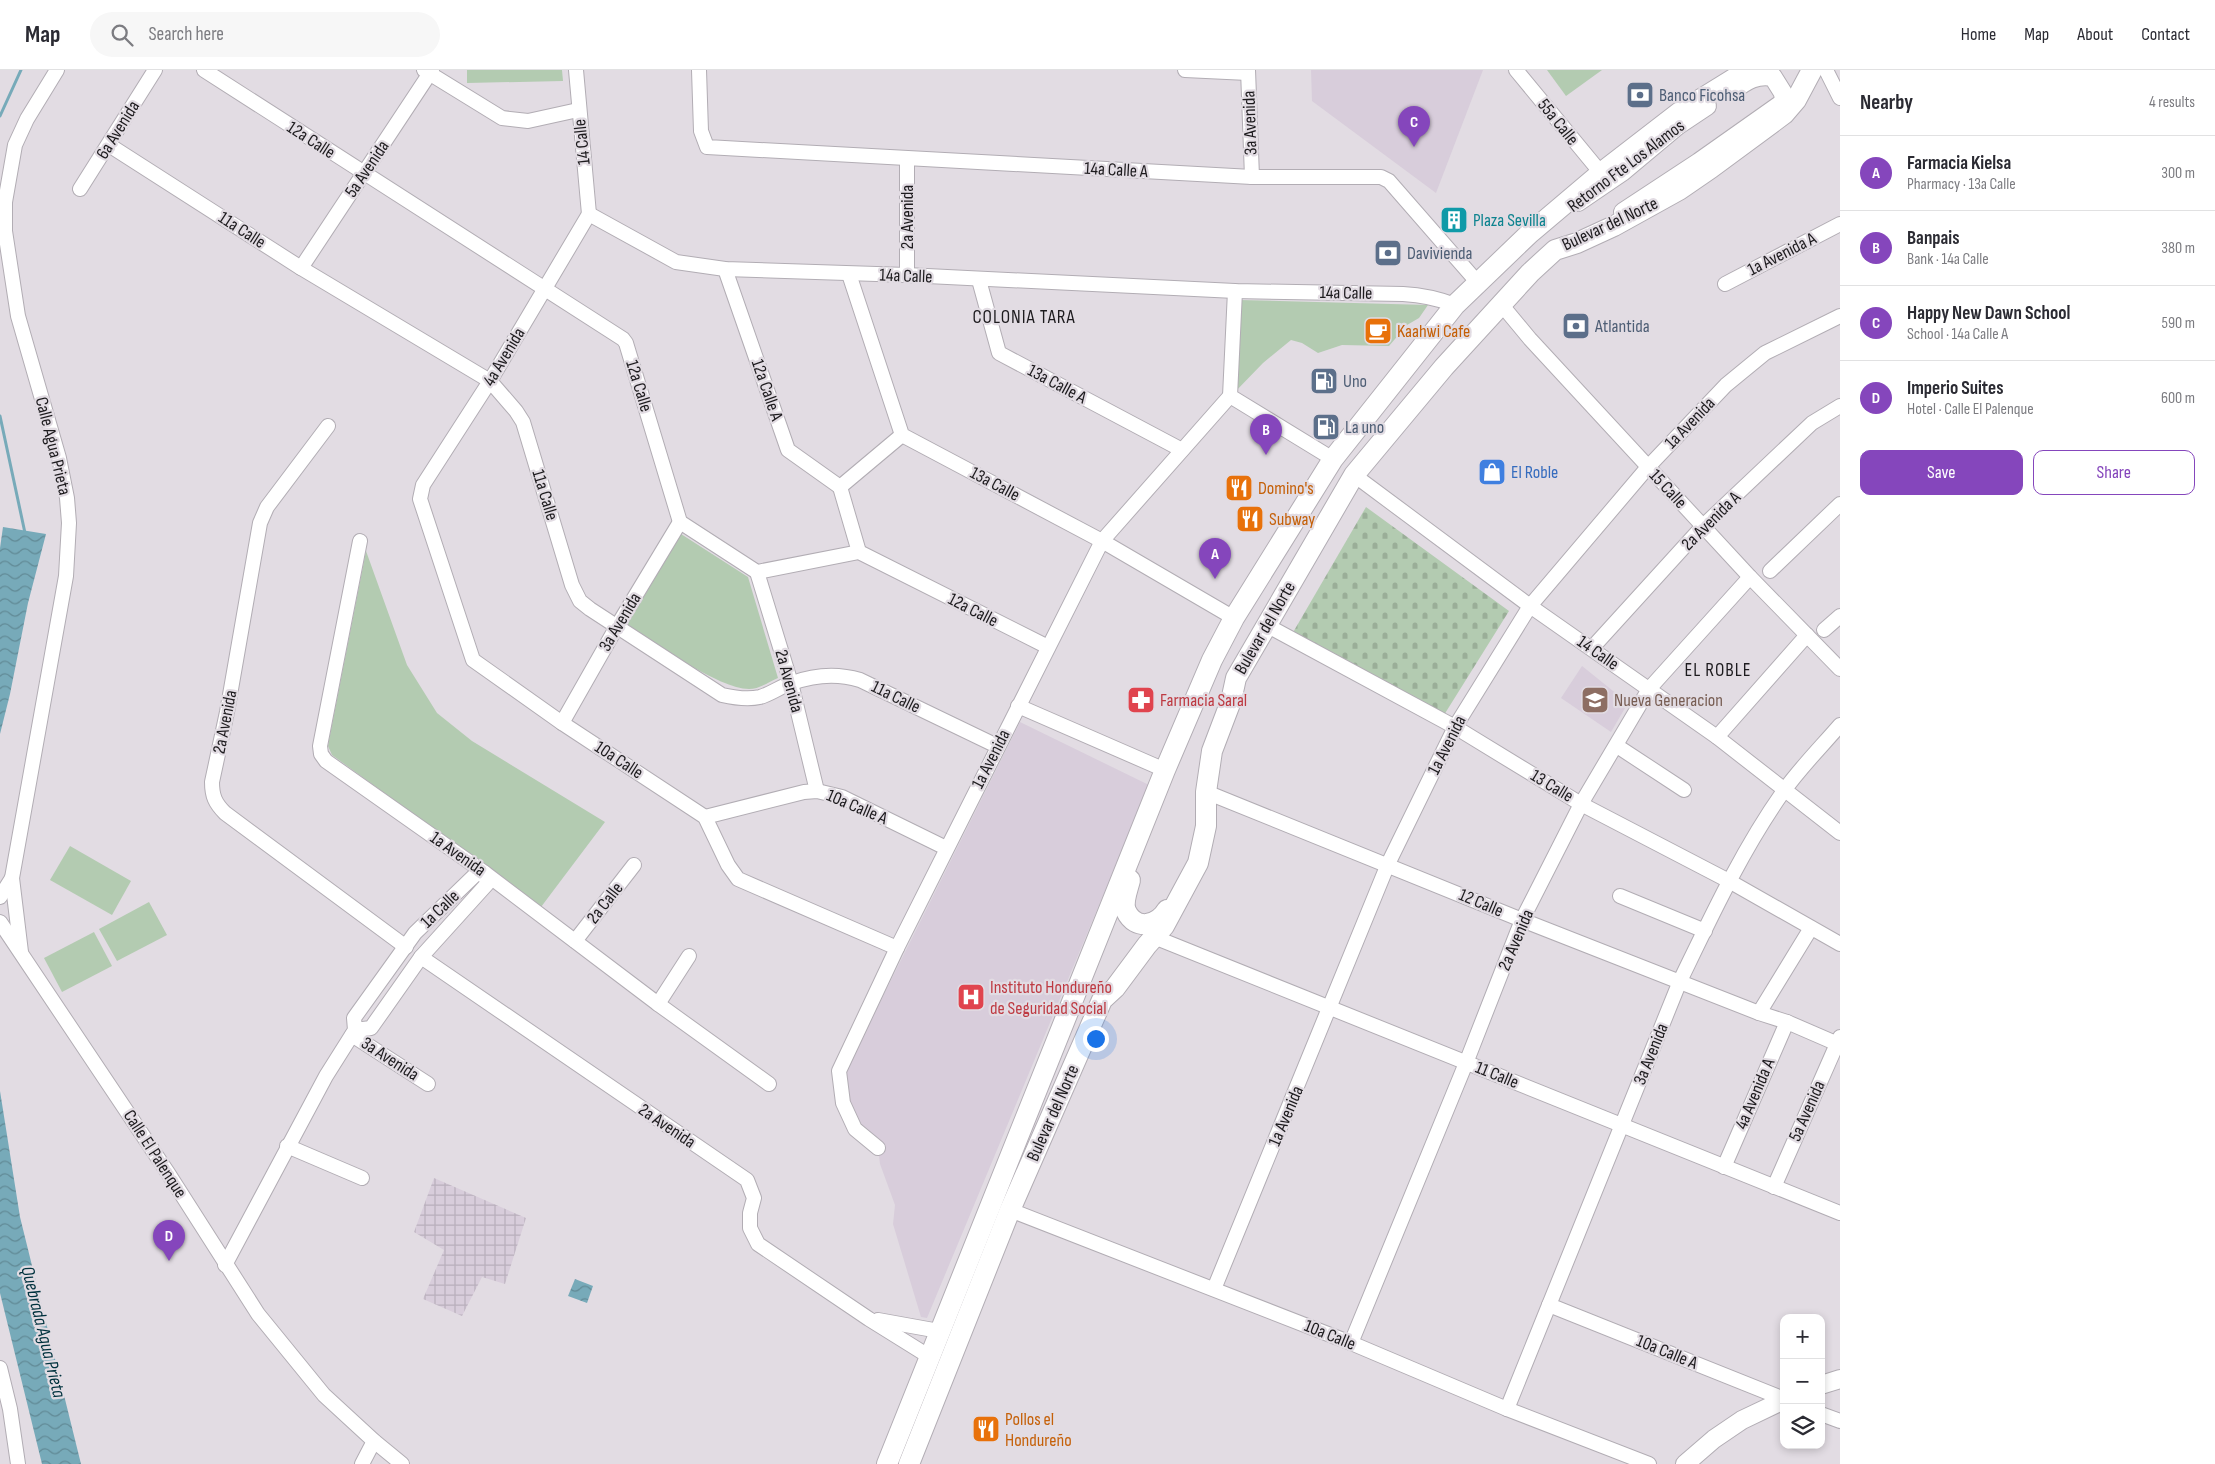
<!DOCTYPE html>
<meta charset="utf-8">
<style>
:root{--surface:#fff;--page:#f7f7f7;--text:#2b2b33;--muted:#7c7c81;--line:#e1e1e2;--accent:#8546bc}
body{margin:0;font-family:"Sofia Sans Condensed",sans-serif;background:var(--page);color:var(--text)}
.controls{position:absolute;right:15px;bottom:15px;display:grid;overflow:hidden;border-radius:10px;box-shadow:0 2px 8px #0003}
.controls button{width:45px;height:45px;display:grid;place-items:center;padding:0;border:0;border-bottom:1px solid var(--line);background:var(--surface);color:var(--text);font:25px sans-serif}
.you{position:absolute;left:1095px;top:968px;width:18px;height:18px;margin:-12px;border:4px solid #fff;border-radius:50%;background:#1a73e8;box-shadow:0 0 0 8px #1a73e833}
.badge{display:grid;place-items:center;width:32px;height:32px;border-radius:50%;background:var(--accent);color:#fff;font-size:16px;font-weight:700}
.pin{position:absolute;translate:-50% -41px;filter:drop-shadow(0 1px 2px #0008)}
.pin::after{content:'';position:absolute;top:26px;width:18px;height:15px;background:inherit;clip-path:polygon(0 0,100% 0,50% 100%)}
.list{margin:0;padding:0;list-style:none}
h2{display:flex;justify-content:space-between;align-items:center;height:65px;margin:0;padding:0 20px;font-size:21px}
h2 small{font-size:16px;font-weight:400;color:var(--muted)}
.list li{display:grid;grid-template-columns:32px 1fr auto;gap:15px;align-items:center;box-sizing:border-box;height:75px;padding:0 20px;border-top:1px solid var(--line)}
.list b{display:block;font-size:19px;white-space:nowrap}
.list p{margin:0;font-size:16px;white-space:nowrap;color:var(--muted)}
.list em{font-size:16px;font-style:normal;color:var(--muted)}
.actions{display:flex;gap:10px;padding:15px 20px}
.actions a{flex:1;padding:11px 0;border:1px solid var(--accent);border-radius:10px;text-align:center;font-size:18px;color:var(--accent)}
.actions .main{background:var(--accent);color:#fff}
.icon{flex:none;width:28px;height:28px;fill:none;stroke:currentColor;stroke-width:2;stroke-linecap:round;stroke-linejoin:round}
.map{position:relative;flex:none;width:1840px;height:1394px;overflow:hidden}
header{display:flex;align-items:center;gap:30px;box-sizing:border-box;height:70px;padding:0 25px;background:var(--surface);border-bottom:1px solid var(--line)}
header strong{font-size:24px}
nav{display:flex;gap:28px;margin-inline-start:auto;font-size:18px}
.search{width:350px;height:45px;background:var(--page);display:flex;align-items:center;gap:12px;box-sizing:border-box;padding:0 18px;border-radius:28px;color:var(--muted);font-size:19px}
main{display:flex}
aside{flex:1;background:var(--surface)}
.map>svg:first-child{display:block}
.built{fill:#d8cddb}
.industrial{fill:url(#industrial-grid)}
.cemetery{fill:url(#cemetery-stones)}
.green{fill:#b3cbb1}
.water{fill:url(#water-waves)}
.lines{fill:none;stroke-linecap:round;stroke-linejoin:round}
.stream{stroke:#77aab9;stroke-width:3}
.minor-casing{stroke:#b2adb4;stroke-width:16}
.major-casing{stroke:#b2adb4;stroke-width:20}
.highway-casing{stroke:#b2adb4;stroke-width:22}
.minor{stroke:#fff;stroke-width:14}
.major{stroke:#fff;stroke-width:18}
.highway{stroke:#fff;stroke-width:20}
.labels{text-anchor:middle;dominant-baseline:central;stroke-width:4.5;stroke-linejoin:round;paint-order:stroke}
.service-label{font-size:18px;fill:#4e5e75;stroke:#e2dce3;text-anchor:start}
.street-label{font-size:18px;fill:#1d1b1e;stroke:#e2dce3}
.culture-label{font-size:18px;fill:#0d838f;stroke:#e2dce3;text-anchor:start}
.food-label{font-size:18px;fill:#c56008;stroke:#e2dce3;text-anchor:start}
.shop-label{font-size:18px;fill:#366cbe;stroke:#e2dce3;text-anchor:start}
.health-label{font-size:18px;fill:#be3a42;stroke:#e2dce3;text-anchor:start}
.education-label{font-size:18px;fill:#785e54;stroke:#e2dce3;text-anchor:start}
.neighbourhood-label{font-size:19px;letter-spacing:1px;fill:#1d1b1e;stroke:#e2dce3}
.water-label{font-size:19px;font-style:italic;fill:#00323e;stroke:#e2dce3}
</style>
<header>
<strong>Map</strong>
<div class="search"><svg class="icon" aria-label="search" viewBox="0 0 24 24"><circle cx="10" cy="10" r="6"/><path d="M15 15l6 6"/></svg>Search here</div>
<nav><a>Home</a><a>Map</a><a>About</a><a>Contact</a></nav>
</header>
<main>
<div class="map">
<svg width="1840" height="1394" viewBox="0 0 1840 1394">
<defs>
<pattern id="industrial-grid" width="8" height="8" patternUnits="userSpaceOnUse" patternTransform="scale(1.25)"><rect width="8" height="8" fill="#d8cddb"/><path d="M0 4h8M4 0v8" fill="none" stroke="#b9afbc"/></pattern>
<pattern id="cemetery-stones" width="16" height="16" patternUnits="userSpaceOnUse" patternTransform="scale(1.25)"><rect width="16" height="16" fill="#b3cbb1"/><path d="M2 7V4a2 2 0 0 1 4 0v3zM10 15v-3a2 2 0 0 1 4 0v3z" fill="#9aae98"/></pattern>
<pattern id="water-waves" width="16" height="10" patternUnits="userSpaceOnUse" patternTransform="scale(1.25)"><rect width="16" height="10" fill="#77aab9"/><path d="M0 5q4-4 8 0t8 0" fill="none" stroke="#618a96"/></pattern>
</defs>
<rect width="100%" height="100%" fill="#e2dce3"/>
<g class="built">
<path d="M1311 0H1483L1436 123 1312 31Z"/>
<path d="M1582 596 1628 633 1611 662 1561 628Z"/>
<path d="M1020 652 1149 715 927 1248 921 1247 893 1154 895 1135 880 1094 878 1078 846 1052V1000Z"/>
</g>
<path class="industrial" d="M434 1108 526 1148 505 1214 482 1207 462 1246 423 1229 444 1180 414 1162Z"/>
<path class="cemetery" d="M1366 437 1509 541 1439 653 1288 571Z"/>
<g class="green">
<path d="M467 0H562L563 11 467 13Z"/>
<path d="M1547 0H1602L1566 26Z"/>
<path d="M1239 230 1428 235 1419 248 1407 255 1389 276 1342 275 1318 283 1302 273 1291 270 1263 293 1233 324Z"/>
<path d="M681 464 748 507 778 608C769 612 759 619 749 619 719 619 654 572 627 555Z"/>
<path d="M366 481 407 595 437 643 472 671 605 752 541 837 332 685 328 676 330 665Z"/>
<path d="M70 776 131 811 112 845 50 810Z"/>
<path d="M149 832 167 865 117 891 99 859Z"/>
<path d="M94 862 112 896 62 922 44 888Z"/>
</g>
<g class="water">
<path d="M3 457 46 464 28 533 10 624 0 664V478Z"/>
<path d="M0 1021 20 1147 81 1394H42L0 1223Z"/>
<path d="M575 1209 593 1216 587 1233 568 1226Z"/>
</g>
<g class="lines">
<g class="stream">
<path d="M0 46 21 0"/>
<path d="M0 346 25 463"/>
</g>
<defs>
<g id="minor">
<path d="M204 0 623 269 626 273 680 452 757 502 859 482 1048 577"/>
<path d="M424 0 502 48 528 51 578 40"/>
<path d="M576 0 589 144"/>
<path d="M699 0 701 61 707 77 1252 107H1381L1389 111 1478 213"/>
<path d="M1185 0 1248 3"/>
<path d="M1248 0 1252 107"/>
<path d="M1516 0 1601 103"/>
<path d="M1826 0 1840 28"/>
<path d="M109 75 301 198 490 311 516 341 523 352 572 515 580 531 590 539 722 625C735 628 747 630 760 627 771 624 781 616 792 613 814 605 837 603 860 610L997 676"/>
<path d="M80 119 155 0"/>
<path d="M589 144 490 311 423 415 420 429 473 590 562 653 705 747 728 795 738 809 897 878"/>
<path d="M589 144 676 192 725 199 907 205 1235 221 1403 224C1421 225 1437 228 1455 235"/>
<path d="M301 198 432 0"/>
<path d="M725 199 788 380 840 417"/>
<path d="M849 204 902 365 1102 471 1234 548"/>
<path d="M907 205V89"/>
<path d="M979 210 999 283 1182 380"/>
<path d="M1725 214 1840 154"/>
<path d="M1235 221 1230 326 1333 389"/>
<path d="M1501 234 1530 269 1750 507 1840 599"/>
<path d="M328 356 267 437 260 453 227 642 212 712C212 726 215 733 225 743L406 877"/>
<path d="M1354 405 1530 536 1717 667 1840 763"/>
<path d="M360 471 320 676 321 684 326 691 485 803 658 934 769 1014"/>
<path d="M859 482 840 417 902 365"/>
<path d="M1770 501 1840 434"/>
<path d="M757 502 791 613 817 721"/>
<path d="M1266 555 1455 657 1581 734 1729 811 1840 874"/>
<path d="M1824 560 1840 546"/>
<path d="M1592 578 1703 456 1812 353 1840 336"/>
<path d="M1018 636 1165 700"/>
<path d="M562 653 616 558 680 452"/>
<path d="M1717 667 1807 565"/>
<path d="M1617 676 1684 720"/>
<path d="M1206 722 1522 850 1759 943 1787 952 1840 975"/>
<path d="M705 747 804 722 817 721 842 727 946 778"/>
<path d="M1620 826 1705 861"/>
<path d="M0 827 12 808"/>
<path d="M0 852 168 1103 258 1244 324 1325 374 1371 402 1394"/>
<path d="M1154 867 1840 1143"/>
<path d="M575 871 634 795"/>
<path d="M21 882 12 808 66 506 69 453 67 428 59 388 18 246 5 161V132L15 75 27 49 57 0"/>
<path d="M421 887 747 1110 754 1128 750 1143V1158L758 1174 869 1249 930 1287"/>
<path d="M658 934 689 886"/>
<path d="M1759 943 1811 858"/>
<path d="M352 965 428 1014"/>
<path d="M287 1076 362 1108"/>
<path d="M878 1078 855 1059 843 1033 839 1001 897 878 1102 471 1230 326"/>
<path d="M1724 1097 1787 952"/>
<path d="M1774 1117 1840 967"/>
<path d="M1010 1140 1351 1273 1507 1339 1649 1394"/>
<path d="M225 1195 326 1006 355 960 354 948 415 863 475 805 485 803 487 814 421 887 371 958 355 960"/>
<path d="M1214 1219 1388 794 1455 657 1530 536 1648 397 1726 315 1765 283 1840 246"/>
<path d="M1549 1235 1784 1329"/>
<path d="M878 1250 939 1261"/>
<path d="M1351 1273 1466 993 1522 850 1581 734 1649 619 1750 507"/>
<path d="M0 1298 10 1339 18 1394"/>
<path d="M1507 1339 1680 911C1711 847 1742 780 1783 722 1800 698 1821 677 1840 655"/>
<path d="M1821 1344 1840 1351"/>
<path d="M362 1394 374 1371"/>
</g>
<g id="major">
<path d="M1578 132 1622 102 1677 56 1707 36"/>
<path d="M1623 142 1699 92 1784 32 1783 23 1773 7C1757 4 1747 10 1734 20"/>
<path d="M1821 1315 1840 1309"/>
<path d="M1685 1394 1714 1369 1742 1350 1784 1330"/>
</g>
<g id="highway">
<path d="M1130 810C1128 819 1122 832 1126 841 1136 862 1158 855 1167 840"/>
<path d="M887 1394 1165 700 1212 590 1234 548 1333 389 1455 235 1530 163 1601 103 1680 42 1748 0"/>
<path d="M909 1394 1010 1140 1102 930 1115 918 1147 875 1164 856 1198 793 1206 756V722L1212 681 1231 631 1236 608 1354 405 1444 297 1530 203 1555 180 1577 173 1614 156 1679 120 1711 98 1784 44 1796 30 1812 0"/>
</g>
</defs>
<use href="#minor" class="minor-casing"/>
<use href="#major" class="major-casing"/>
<use href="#highway" class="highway-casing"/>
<use href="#minor" class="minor"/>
<use href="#major" class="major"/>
<use href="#highway" class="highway"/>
</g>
<defs>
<symbol id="bank-square" viewBox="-11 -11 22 22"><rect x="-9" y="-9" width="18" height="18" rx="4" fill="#5c6f8a" stroke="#e2dce3"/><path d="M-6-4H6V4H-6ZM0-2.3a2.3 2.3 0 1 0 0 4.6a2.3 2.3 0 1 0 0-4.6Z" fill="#fff"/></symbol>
<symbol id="building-square" viewBox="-11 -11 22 22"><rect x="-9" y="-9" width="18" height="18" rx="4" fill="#0f9aa8" stroke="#e2dce3"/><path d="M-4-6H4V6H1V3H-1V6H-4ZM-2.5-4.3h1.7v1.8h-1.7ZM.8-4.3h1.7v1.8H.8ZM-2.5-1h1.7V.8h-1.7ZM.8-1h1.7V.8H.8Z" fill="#fff"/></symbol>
<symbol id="cafe-square" viewBox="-11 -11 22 22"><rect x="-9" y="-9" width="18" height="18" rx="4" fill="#e8710a" stroke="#e2dce3"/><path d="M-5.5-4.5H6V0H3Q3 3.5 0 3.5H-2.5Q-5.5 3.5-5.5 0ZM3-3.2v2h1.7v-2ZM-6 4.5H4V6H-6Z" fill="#fff"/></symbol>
<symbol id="fuel-square" viewBox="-11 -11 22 22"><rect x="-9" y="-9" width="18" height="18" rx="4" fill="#5c6f8a" stroke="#e2dce3"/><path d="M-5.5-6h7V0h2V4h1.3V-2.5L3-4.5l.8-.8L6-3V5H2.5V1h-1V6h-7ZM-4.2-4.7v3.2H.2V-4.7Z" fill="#fff"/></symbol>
<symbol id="shop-square" viewBox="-11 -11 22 22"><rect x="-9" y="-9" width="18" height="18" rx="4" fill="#3f7fe0" stroke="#e2dce3"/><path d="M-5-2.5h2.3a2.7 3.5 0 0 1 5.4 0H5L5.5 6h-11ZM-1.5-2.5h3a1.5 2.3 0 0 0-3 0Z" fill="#fff"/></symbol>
<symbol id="restaurant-square" viewBox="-11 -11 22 22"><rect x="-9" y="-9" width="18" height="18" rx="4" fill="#e8710a" stroke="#e2dce3"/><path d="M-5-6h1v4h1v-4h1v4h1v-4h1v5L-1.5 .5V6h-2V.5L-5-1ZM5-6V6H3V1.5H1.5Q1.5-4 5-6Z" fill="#fff"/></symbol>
<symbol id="pharmacy-square" viewBox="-11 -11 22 22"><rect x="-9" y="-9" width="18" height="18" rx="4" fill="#e0444e" stroke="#e2dce3"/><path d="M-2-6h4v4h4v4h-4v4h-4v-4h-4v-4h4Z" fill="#fff"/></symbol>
<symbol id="school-square" viewBox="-11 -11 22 22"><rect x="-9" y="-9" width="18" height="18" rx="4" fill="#8d6e63" stroke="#e2dce3"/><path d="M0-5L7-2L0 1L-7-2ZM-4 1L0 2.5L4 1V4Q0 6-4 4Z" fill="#fff"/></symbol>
<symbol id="hospital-square" viewBox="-11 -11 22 22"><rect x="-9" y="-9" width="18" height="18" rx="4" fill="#e0444e" stroke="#e2dce3"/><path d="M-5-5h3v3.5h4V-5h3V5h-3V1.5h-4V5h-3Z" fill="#fff"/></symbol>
</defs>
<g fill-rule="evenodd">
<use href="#bank-square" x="1624" y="9" width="32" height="32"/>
<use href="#building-square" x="1438" y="134" width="32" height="32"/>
<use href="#bank-square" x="1372" y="167" width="32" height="32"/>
<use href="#bank-square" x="1560" y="240" width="32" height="32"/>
<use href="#cafe-square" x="1362" y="245" width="32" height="32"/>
<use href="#fuel-square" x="1308" y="295" width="32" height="32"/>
<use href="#fuel-square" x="1310" y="341" width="32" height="32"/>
<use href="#shop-square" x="1476" y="386" width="32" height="32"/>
<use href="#restaurant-square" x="1223" y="402" width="32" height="32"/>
<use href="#restaurant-square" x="1234" y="433" width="32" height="32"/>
<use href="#pharmacy-square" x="1125" y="614" width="32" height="32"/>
<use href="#school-square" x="1579" y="614" width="32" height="32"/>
<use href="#hospital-square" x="955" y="911" width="32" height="32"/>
<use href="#restaurant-square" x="970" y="1343" width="32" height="32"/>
</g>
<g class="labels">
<g class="service-label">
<text x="1659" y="25">Banco Ficohsa</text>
<text x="1407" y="183">Davivienda</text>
<text x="1595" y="256">Atlantida</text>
<text x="1343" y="311">Uno</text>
<text x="1345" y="357">La uno</text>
</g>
<g class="street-label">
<text transform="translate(1558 52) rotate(51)">55a Calle</text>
<text transform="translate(1250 53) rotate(-92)">3a Avenida</text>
<text transform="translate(118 60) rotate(-58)">6a Avenida</text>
<text transform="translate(311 70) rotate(33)">12a Calle</text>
<text transform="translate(582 72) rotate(-96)">14 Calle</text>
<text transform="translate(1626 96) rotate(-37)">Retorno Fte Los Alamos</text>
<text transform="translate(367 99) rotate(-56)">5a Avenida</text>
<text transform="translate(1116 100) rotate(3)">14a Calle A</text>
<text transform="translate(907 147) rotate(-90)">2a Avenida</text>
<text transform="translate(1610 154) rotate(-25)">Bulevar del Norte</text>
<text transform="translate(242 160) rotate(33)">11a Calle</text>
<text transform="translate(1782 184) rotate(-27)">1a Avenida A</text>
<text transform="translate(906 206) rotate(2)">14a Calle</text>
<text transform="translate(1346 223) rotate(1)">14a Calle</text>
<text transform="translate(504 287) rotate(-59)">4a Avenida</text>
<text transform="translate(1057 314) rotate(28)">13a Calle A</text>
<text transform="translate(639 316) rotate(73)">12a Calle</text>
<text transform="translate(767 320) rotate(71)">12a Calle A</text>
<text transform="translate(1690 353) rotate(-46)">1a Avenida</text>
<text transform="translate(53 376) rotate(76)">Calle Agua Prieta</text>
<text transform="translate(995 414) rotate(28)">13a Calle</text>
<text transform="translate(1668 419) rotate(47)">15 Calle</text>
<text transform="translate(545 425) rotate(73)">11a Calle</text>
<text transform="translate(1711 451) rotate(-45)">2a Avenida A</text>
<text transform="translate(973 540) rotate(27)">12a Calle</text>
<text transform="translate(620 552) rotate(-59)">3a Avenida</text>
<text transform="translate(1265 558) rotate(-60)">Bulevar del Norte</text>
<text transform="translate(1598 583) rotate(35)">14 Calle</text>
<text transform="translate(789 611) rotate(75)">2a Avenida</text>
<text transform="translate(896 627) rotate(26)">11a Calle</text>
<text transform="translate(225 652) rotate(-79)">2a Avenida</text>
<text transform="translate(1447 675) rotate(-63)">1a Avenida</text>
<text transform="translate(991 689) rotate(-63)">1a Avenida</text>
<text transform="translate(619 690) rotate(33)">10a Calle</text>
<text transform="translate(1552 716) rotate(31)">13 Calle</text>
<text transform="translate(857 737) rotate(23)">10a Calle A</text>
<text transform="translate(458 784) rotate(35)">1a Avenida</text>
<text transform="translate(605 833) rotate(-52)">2a Calle</text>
<text transform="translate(1481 833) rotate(23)">12 Calle</text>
<text transform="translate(440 839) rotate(-44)">1a Calle</text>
<text transform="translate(1516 870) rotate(-67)">2a Avenida</text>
<text transform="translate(1651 984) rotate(-68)">3a Avenida</text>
<text transform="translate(390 989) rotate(33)">3a Avenida</text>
<text transform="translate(1497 1005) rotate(22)">11 Calle</text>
<text transform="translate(1755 1024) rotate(-67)">4a Avenida A</text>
<text transform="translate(1807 1041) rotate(-66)">5a Avenida</text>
<text transform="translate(1053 1043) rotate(-66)">Bulevar del Norte</text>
<text transform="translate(1286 1046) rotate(-67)">1a Avenida</text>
<text transform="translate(667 1056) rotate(34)">2a Avenida</text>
<text transform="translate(155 1084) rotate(57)">Calle El Palenque</text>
<text transform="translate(1330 1265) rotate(22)">10a Calle</text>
<text transform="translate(1667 1282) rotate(22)">10a Calle A</text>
</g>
<g class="culture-label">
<text x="1473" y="150">Plaza Sevilla</text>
</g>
<g class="food-label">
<text x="1397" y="261">Kaahwi Cafe</text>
<text x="1258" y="418">Domino's</text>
<text x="1269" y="449">Subway</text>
<text x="1005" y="1349">Pollos el<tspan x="1005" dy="21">Hondureño</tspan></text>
</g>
<g class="shop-label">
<text x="1511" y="402">El Roble</text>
</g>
<g class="health-label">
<text x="1160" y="630">Farmacia Saral</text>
<text x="990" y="917">Instituto Hondureño<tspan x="990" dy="21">de Seguridad Social</tspan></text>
</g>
<g class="education-label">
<text x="1614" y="630">Nueva Generacion</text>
</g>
<g class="neighbourhood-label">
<text x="1024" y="247">COLONIA TARA</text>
<text x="1718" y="600">EL ROBLE</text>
</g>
<g class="water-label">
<text transform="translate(43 1262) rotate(76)">Quebrada Agua Prieta</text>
</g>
</g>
</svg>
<div class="controls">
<button>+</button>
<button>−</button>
<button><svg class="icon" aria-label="layers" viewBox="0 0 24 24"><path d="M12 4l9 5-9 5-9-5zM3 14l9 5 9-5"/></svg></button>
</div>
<div class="you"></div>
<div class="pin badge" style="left:1215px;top:509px">A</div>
<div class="pin badge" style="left:1266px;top:385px">B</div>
<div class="pin badge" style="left:1414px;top:77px">C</div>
<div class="pin badge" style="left:169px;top:1191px">D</div>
</div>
<aside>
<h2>Nearby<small>4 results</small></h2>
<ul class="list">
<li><span class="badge">A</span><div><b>Farmacia Kielsa</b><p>Pharmacy · 13a Calle</p></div><em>300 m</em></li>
<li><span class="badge">B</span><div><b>Banpais</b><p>Bank · 14a Calle</p></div><em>380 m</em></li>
<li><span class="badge">C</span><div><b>Happy New Dawn School</b><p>School · 14a Calle A</p></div><em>590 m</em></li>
<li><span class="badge">D</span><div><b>Imperio Suites</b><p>Hotel · Calle El Palenque</p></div><em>600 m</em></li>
</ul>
<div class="actions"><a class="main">Save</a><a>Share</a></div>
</aside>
</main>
